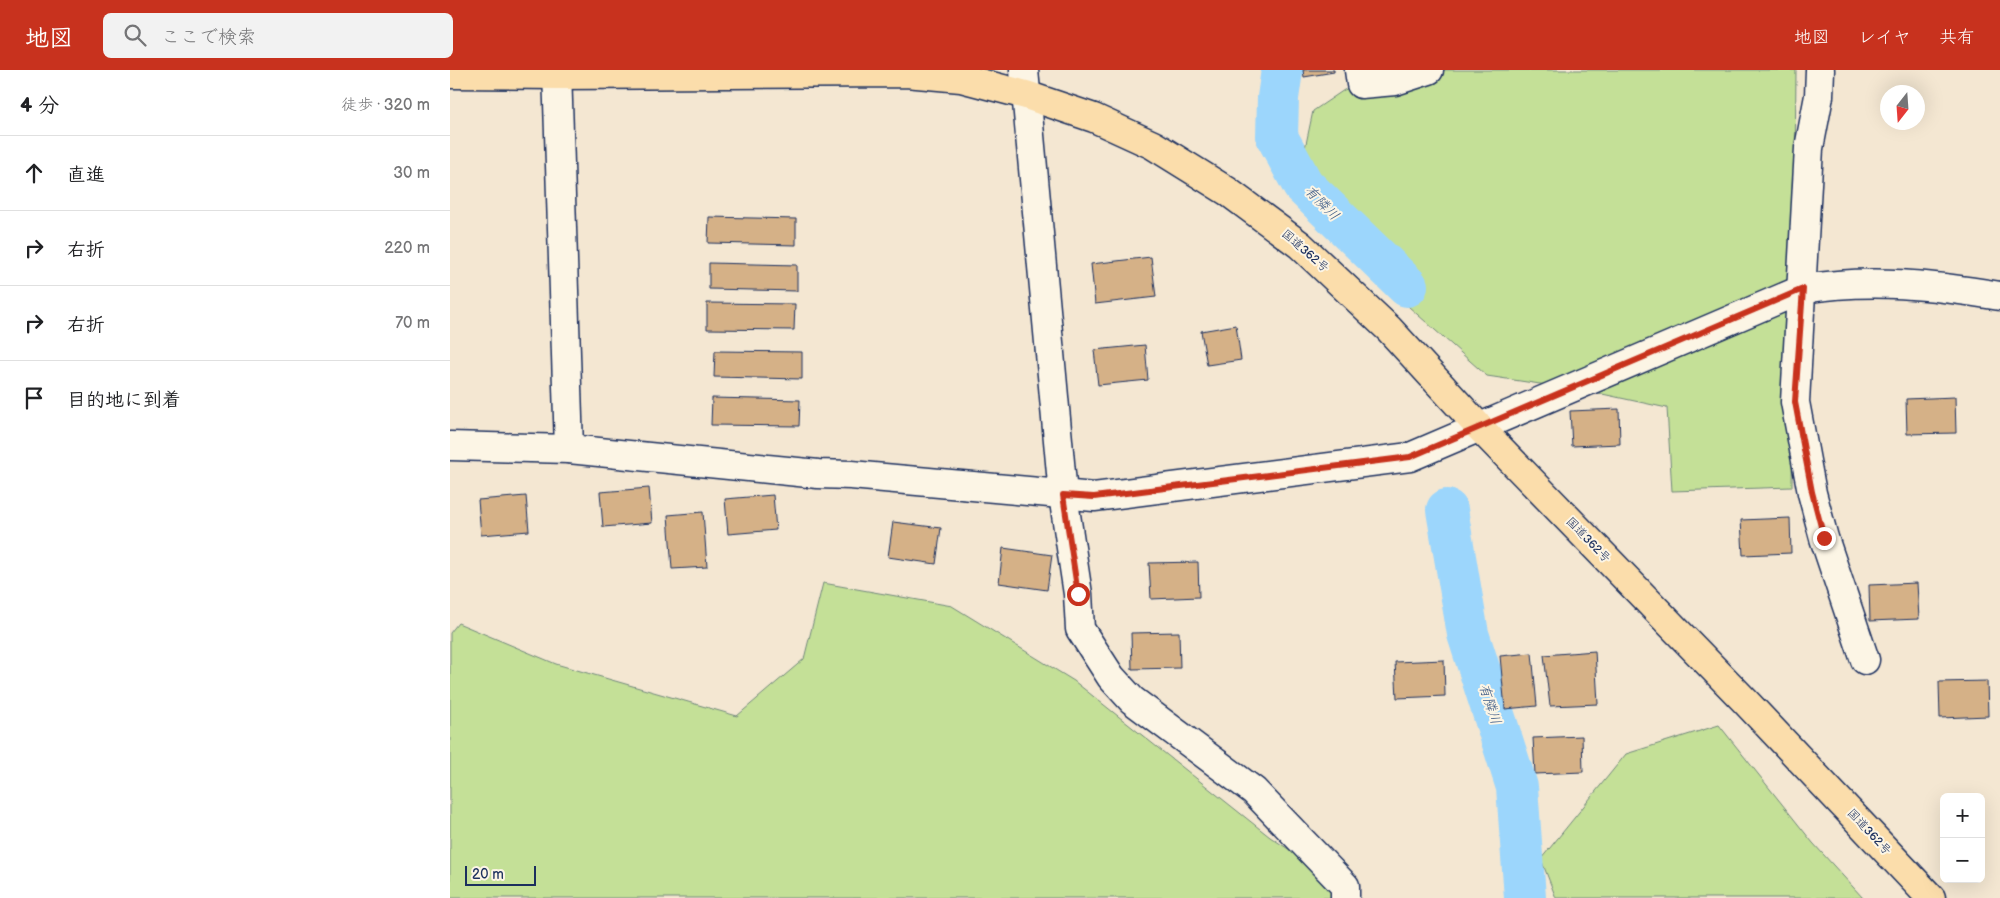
<!DOCTYPE html>
<html lang="ja">
<meta charset="utf-8">
<style>
:root{--surface:#fff;--page:#f2f2f2;--text:#202124;--muted:#757577;--line:#e0e0e0;--accent:#c8321e}
body{margin:0;font-family:"Balsamiq Sans","Klee One",sans-serif;background:var(--page);color:var(--text)}
.controls{position:absolute;right:15px;bottom:15px;display:grid;overflow:hidden;border-radius:8px;box-shadow:0 5px 20px #0002}
.controls button{width:45px;height:45px;display:grid;place-items:center;padding:0;border:0;border-bottom:1px solid var(--line);background:var(--surface);color:var(--text);font:25px sans-serif}
.compass{position:absolute;left:1430px;top:15px;width:45px;height:45px;border-radius:50%;background:var(--surface);box-shadow:0 5px 20px #0002;rotate:197deg}
.scale{position:absolute;left:15px;bottom:12px;width:71px;box-sizing:border-box;padding-left:5px;border:2px solid #1b2f5e;border-top:0;font-size:14px;line-height:18px;white-space:nowrap;color:#1b2f5e;-webkit-text-stroke:4px #fcf5e5;paint-order:stroke}
.stop{position:absolute;width:15px;height:15px;margin:-11px;border:4px solid #c8321e;border-radius:50%;background:#fff}
.stop.end{background:#c8321e;border-color:#fff;box-shadow:0 1px 5px #0008}
.list{margin:0;padding:0;list-style:none}
h2{display:flex;justify-content:space-between;align-items:center;height:65px;margin:0;padding:0 20px;font-size:21px}
h2 small{font-size:16px;font-weight:400;color:var(--muted)}
.list li{display:grid;grid-template-columns:32px 1fr auto;gap:15px;align-items:center;box-sizing:border-box;height:75px;padding:0 20px;border-top:1px solid var(--line)}
.list b{display:block;font-size:19px;white-space:nowrap}
.list em{font-size:16px;font-style:normal;color:var(--muted)}
.icon{flex:none;width:28px;height:28px;fill:none;stroke:currentColor;stroke-width:2;stroke-linecap:round;stroke-linejoin:round}
.map{position:relative;flex:none;width:1550px;height:828px;overflow:hidden}
header{display:flex;align-items:center;gap:30px;box-sizing:border-box;height:70px;padding:0 25px;background:var(--accent);color:#fff}
header strong{font-size:24px}
nav{display:flex;gap:28px;margin-inline-start:auto;font-size:18px}
.search{width:350px;height:45px;background:var(--page);display:flex;align-items:center;gap:12px;box-sizing:border-box;padding:0 18px;border-radius:8px;color:var(--muted);font-size:19px}
main{display:flex}
aside{flex:1;background:var(--surface)}
.map>svg:first-child{display:block}
.green{fill:#c4e097;stroke:#70887a}
.lines{fill:none;stroke-linecap:round;stroke-linejoin:round}
.river{stroke:#9cd6fc;stroke-width:42}
.building{fill:#d5b187;stroke:#1b2f5e}
.minor-casing{stroke:#1b2f5e;stroke-width:31}
.highway-casing{stroke:#1b2f5e;stroke-width:31}
.minor{stroke:#fcf5e5;stroke-width:28}
.highway{stroke:#fbddab;stroke-width:28}
.route{stroke:#c8321e;stroke-width:6}
.labels{text-anchor:middle;dominant-baseline:central;stroke-width:4;stroke-linejoin:round;paint-order:stroke}
.street-label{font-size:12px;fill:#1b2f5e;stroke:#fcf5e5}
.water-label{font-size:14px;font-style:italic;fill:#3b5986;stroke:#fcf5e5}
</style>
<header>
<strong>地図</strong>
<div class="search"><svg class="icon" aria-label="search" viewBox="0 0 24 24"><circle cx="10" cy="10" r="6"/><path d="M15 15l6 6"/></svg>ここで検索</div>
<nav><a>地図</a><a>レイヤ</a><a>共有</a></nav>
</header>
<main>
<aside>
<h2>4 分<small>徒歩 · 320 m</small></h2>
<ul class="list">
<li><svg class="icon" aria-label="ahead" viewBox="0 0 24 24"><path d="M12 20V5M6 11l6-6 6 6"/></svg><div><b>直進</b></div><em>30 m</em></li>
<li><svg class="icon" aria-label="right" viewBox="0 0 24 24"><path d="M7 20v-9h11M14 6l5 5-5 5"/></svg><div><b>右折</b></div><em>220 m</em></li>
<li><svg class="icon" aria-label="right" viewBox="0 0 24 24"><path d="M7 20v-9h11M14 6l5 5-5 5"/></svg><div><b>右折</b></div><em>70 m</em></li>
<li><svg class="icon" aria-label="arrive" viewBox="0 0 24 24"><path d="M6 21V4h12l-3 4 3 4H6"/></svg><div><b>目的地に到着</b></div></li>
</ul>
</aside>
<div class="map">
<svg width="1550" height="828" viewBox="0 0 1550 828">
<rect width="100%" height="100%" fill="#f4e7d2"/>
<filter id="ink" filterUnits="userSpaceOnUse"><feTurbulence type="fractalNoise" baseFrequency=".02" numOctaves="2"/><feDisplacementMap in="SourceGraphic" scale="10" xChannelSelector="R" yChannelSelector="G"/><feConvolveMatrix kernelMatrix="1 2 1 2 8 2 1 2 1" color-interpolation-filters="sRGB"/></filter>
<g filter="url(#ink)">
<g class="green">
<path d="M939 0H1346L1342 417 1222 421 1217 338 1143 322 1037 306 933 214 846 121 863 41 894 20Z"/>
<path d="M373 513 502 536 624 611 820 767 895 816 894 828H0V563L8 553 106 594 287 646 354 589Z"/>
<path d="M1269 655 1363 773 1413 828H1106L1091 789 1176 684Z"/>
</g>
<g class="lines">
<g class="river">
<path d="M832 0 828 28 827 67 853 115 957 216"/>
<path d="M997 440 1018 564 1067 717 1075 828"/>
</g>
</g>
<g class="building">
<path d="M853 0H884V2L854 7Z"/>
<path d="M259 147 346 149V175L258 173Z"/>
<path d="M701 187 706 227 645 234 641 194Z"/>
<path d="M259 193 347 195V221L259 219Z"/>
<path d="M257 233 345 234 344 260 257 259Z"/>
<path d="M786 255 791 290 757 295 751 261Z"/>
<path d="M695 275 698 310 648 315 644 280Z"/>
<path d="M265 281 352 282V309L264 307Z"/>
<path d="M1505 327 1506 363 1457 364 1456 329Z"/>
<path d="M262 328 350 330 349 356 261 355Z"/>
<path d="M1169 339 1170 374 1122 376 1120 341Z"/>
<path d="M199 418 202 453 153 457 150 422Z"/>
<path d="M323 425 326 460 278 464 275 429Z"/>
<path d="M76 426 79 461 31 465 28 430Z"/>
<path d="M253 442 257 497 222 499 218 445Z"/>
<path d="M1340 448 1341 483 1293 485 1291 450Z"/>
<path d="M443 452 491 458 486 494 438 487Z"/>
<path d="M553 478 602 485 597 520 549 513Z"/>
<path d="M748 492 749 527 701 529 699 493Z"/>
<path d="M1467 513 1469 549 1420 551 1419 515Z"/>
<path d="M729 562 730 598 682 599 681 563Z"/>
<path d="M1145 581 1148 634 1100 636 1094 585Z"/>
<path d="M1082 583 1087 636 1055 639 1050 586Z"/>
<path d="M994 590 995 626 947 628 945 592Z"/>
<path d="M1537 611 1538 646 1490 648 1489 612Z"/>
<path d="M1132 666 1133 702 1085 704 1083 668Z"/>
</g>
<g class="lines">
<defs>
<g id="minor">
<path d="M107 0 119 379"/>
<path d="M574 0 613 425 628 524 630 559 661 607 682 630 804 721 895 816V828"/>
<path d="M909 0 911 14 945 11 979 0"/>
<path d="M1370 0 1369 26 1359 78 1345 332 1362 423 1374 468 1415 590"/>
<path d="M0 376 119 379 368 404 401 405 644 427 960 387 1353 219C1421 208 1483 215 1550 226"/>
</g>
<path id="highway" d="M0 4 108 5 456 3 511 8 576 25 644 48 703 75 777 121 850 175 939 259 1029 357 1295 631 1481 828"/>
</defs>
<use href="#minor" class="minor-casing"/>
<use href="#highway" class="highway-casing"/>
<use href="#minor" class="minor"/>
<use href="#highway" class="highway"/>
</g>
</g>
<g class="lines" filter="url(#ink)">
<path class="route" d="M628 524 613 425 644 427 960 387 1353 219 1345 332 1362 422 1374 468"/>
</g>
<g class="labels">
<g class="street-label">
<text transform="translate(855 181) rotate(41)">国道362号</text>
<text transform="translate(1138 470) rotate(46)">国道362号</text>
<text transform="translate(1419 762) rotate(47)">国道362号</text>
</g>
<g class="water-label">
<text transform="translate(872 133) rotate(45)">有隣川</text>
<text transform="translate(1040 634) rotate(72)">有隣川</text>
</g>
</g>
</svg>
<div class="controls">
<button>+</button>
<button>−</button>
</div>
<svg class="compass" viewBox="-18 -18 36 36"><path d="M0-13l5 13h-10z" fill="#e53935"/><path d="M0 13l5-13h-10z" fill="#757577"/></svg>
<div class="scale">20 m</div>
<div class="stop" style="left:628px;top:524px"></div>
<div class="stop end" style="left:1374px;top:468px"></div>
</div>
</main>
